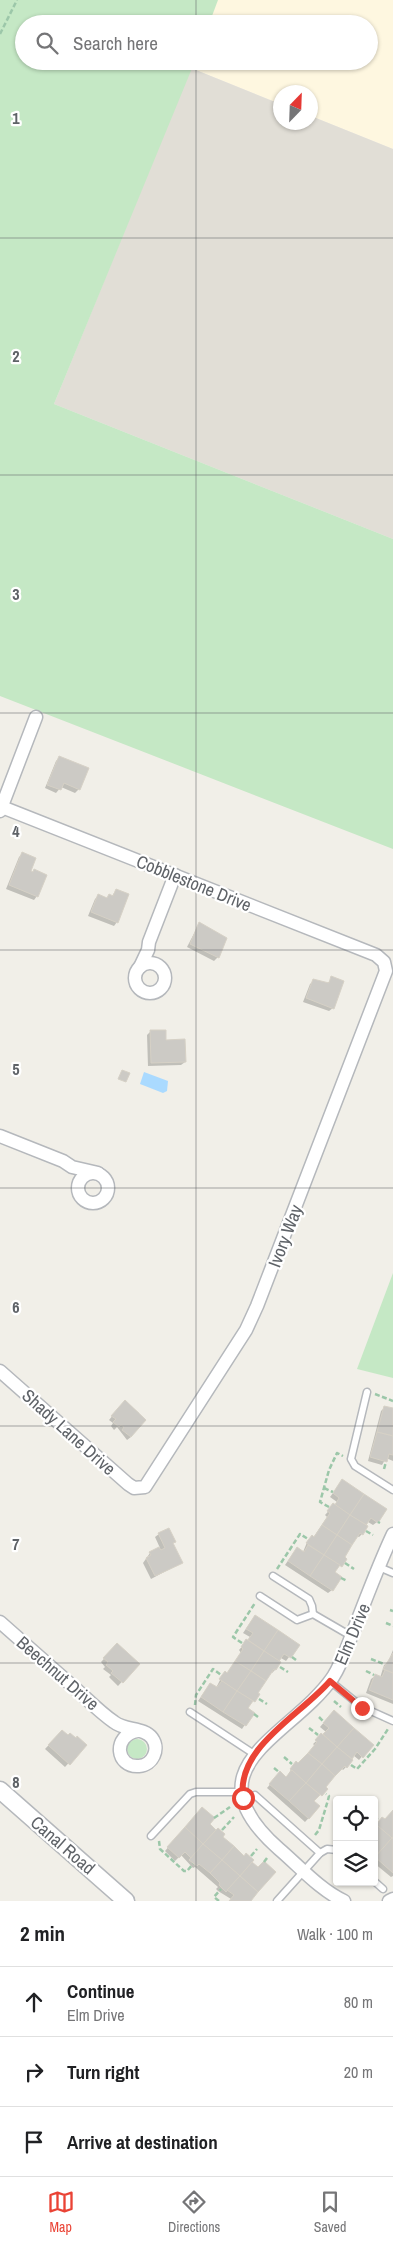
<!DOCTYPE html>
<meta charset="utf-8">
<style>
:root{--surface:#fff;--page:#f2f2f2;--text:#202124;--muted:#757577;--line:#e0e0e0;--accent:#ea4335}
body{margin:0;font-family:"Archivo Narrow",sans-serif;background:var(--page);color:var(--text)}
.controls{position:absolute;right:15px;bottom:15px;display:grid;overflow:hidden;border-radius:5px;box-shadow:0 1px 4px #0004}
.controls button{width:45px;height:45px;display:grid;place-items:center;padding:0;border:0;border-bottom:1px solid var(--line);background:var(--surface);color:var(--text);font:25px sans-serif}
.compass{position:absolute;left:273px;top:85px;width:45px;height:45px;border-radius:50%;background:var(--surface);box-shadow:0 1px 4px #0004;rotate:23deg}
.stop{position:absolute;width:15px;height:15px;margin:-11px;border:4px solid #ea4335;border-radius:50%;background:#fff}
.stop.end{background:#ea4335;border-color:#fff;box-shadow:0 1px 5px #0008}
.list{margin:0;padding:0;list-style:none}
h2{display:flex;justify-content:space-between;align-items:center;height:65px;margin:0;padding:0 20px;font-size:21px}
h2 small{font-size:16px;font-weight:400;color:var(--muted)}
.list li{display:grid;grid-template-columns:32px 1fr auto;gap:15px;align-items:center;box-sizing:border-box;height:70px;padding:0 20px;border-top:1px solid var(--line)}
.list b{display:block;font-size:19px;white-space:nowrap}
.list p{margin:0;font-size:16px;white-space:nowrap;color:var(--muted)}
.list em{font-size:16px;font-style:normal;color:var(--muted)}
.icon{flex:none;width:28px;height:28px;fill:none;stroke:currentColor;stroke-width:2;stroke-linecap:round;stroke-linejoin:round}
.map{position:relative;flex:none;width:393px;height:1901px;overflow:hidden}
.search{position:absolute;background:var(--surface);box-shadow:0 1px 4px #0004;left:15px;right:15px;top:15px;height:55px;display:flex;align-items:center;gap:12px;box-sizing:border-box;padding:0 18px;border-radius:28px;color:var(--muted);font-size:19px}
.sheet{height:275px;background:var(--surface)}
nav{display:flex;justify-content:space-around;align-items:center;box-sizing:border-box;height:70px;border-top:1px solid var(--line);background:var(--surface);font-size:14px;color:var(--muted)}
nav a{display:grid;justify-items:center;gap:2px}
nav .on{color:var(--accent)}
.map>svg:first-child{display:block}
.commercial{fill:#fef7e0}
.education{fill:#e1ded6}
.green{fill:#c5e8c5}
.water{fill:#aadaff}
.shadow{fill:#0003}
.building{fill:#cccac5;stroke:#d6d1c6}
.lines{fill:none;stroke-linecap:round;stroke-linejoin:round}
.service-casing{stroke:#b5b8bc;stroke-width:9}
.minor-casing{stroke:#b5b8bc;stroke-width:15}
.tertiary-casing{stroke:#b5b8bc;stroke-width:19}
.path{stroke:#9cc7a9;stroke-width:2.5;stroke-dasharray:5 2.5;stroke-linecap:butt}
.service{stroke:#fff;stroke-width:6}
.minor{stroke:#fff;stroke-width:12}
.tertiary{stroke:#fff;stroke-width:16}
.route{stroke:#ea4335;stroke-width:6}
.grid{fill:none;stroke:#5f6368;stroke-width:1;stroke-opacity:0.55}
.labels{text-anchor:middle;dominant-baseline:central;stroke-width:4.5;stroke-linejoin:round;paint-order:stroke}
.street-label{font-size:18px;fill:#5f6368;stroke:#fff}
.grid-label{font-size:16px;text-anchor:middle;font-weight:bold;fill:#5f6368;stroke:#fff;stroke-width:4.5;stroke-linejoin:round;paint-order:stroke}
</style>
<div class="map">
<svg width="393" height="1901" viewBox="0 0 393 1901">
<rect width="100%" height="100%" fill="#f1efe8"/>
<path class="commercial" d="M217 0H393V149L311 116 310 92H280V104L191 68 193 61H369V24H208Z"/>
<path class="education" d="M191 68 280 104V122H310L311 116 393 149V539L54 404Z"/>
<g class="green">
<path d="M0 0H218L209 24H24V61H195L54 404 393 539V849L0 696Z"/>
<path d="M393 1273V1378L357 1369Z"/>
<circle cx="137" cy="1749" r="10"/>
</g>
<path class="water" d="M144 1072 168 1081 167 1091 163 1093 140 1084Z"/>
<g class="shadow">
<path d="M60 757 79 789 75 793 61 787 56 793 45 788 56 761Z"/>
<path d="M22 854 30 871 32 872 35 870 37 896 34 900 6 889 19 857Z"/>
<path d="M116 890 117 922 114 926 88 916 95 899 98 896 106 899 109 896H112Z"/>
<path d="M199 924 218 957 214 961 187 947Z"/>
<path d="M332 978 333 1008 329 1011 303 1002 310 984 314 981 327 984Z"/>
<path d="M150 1032 165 1041 185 1062 181 1065 148 1066 147 1035Z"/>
<path d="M125 1401 139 1413 131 1437 127 1440 117 1427 114 1430 111 1426 113 1423 109 1420Z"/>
<path d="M385 1407 393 1409V1461L386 1458 382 1465 368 1461 381 1411Z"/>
<path d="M342 1481 377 1522 373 1525 368 1522 362 1534 359 1537 357 1536 343 1557 344 1561 333 1572 332 1590 328 1593 285 1565 294 1552H303L308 1540 313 1538 327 1517 325 1515 337 1502 330 1497Z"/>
<path d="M159 1534 174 1542 172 1544 181 1563 151 1579 143 1563 150 1553 160 1548 155 1537Z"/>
<path d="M252 1620 298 1645 286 1661 281 1658 275 1670 272 1673 270 1672 256 1693 258 1695 246 1708 253 1713 242 1729 198 1701 207 1688H216L222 1676 227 1674 241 1653 239 1650 250 1637 243 1633Z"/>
<path d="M117 1645 138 1664 118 1686 109 1677 111 1675 103 1669 105 1667 101 1662Z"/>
<path d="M393 1650V1704L366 1693 371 1679 375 1676 380 1678 384 1665 388 1662Z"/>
<path d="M330 1715 372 1745 359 1760 353 1755 346 1767 343 1770 341 1768 324 1787 326 1789 313 1802 319 1807 305 1822 267 1788 280 1773 286 1778 293 1766 298 1765 315 1746 313 1744 326 1732 320 1727Z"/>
<path d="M62 1731 68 1737 85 1745 65 1767 45 1749Z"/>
<path d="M393 1811V1876L391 1877 374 1863V1830L379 1822 384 1821Z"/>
<path d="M199 1812 208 1824 223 1835 221 1837 244 1857 246 1855 258 1869 249 1901H230L231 1899 218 1891 216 1889 218 1887 195 1867 193 1868 181 1855 175 1861 165 1851Z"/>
</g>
<g class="building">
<path d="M59 756 89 768 80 790 64 783 61 790 47 785Z"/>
<path d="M22 852 36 858 31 871 33 872 34 869 47 875 38 897 9 885Z"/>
<path d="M116 889 129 894 118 923 91 912 98 894 107 898 109 894 113 896Z"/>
<path d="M199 922 227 938 219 958 190 944Z"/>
<path d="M331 976 344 981 334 1009 306 998 313 979 329 983Z"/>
<path d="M150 1030H166V1040L185 1039 186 1062 151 1063Z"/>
<path d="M122 1070 130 1073 126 1082 118 1079Z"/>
<path d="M125 1400 146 1420 131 1437 122 1430 124 1427 121 1425 119 1427 113 1422 116 1419 111 1416Z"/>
<path d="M384 1406 393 1408V1436L377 1432Z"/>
<path d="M377 1432 393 1436V1455L389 1454 387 1462 370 1457Z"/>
<path d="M342 1479 364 1494 350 1515 335 1505 339 1498 333 1493Z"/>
<path d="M364 1494 387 1509 378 1523 371 1518 366 1525 350 1515Z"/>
<path d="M333 1503 350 1515 337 1535 322 1525 330 1513 327 1511Z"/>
<path d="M350 1515 368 1526 363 1535 360 1533 352 1545 337 1535Z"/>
<path d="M322 1525 337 1535 324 1555 306 1543 312 1535 314 1537Z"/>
<path d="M169 1528 176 1542 173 1543 183 1563 155 1576 146 1558 151 1555 149 1552 159 1547 161 1550 165 1548 158 1533Z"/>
<path d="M337 1535 352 1545 345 1557 347 1559 342 1567 324 1555Z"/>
<path d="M308 1545 324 1555 310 1576 288 1561 297 1547 304 1552Z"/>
<path d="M324 1555 340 1565 335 1572 342 1577 333 1591 310 1576Z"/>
<path d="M255 1615 278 1630 264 1651 248 1640 253 1633 246 1629Z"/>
<path d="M278 1630 300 1645 291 1658 284 1654 279 1661 264 1651Z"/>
<path d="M246 1639 264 1651 251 1671 235 1661 243 1649 241 1647Z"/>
<path d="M117 1643 140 1664 123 1683 111 1673 113 1671 106 1665 108 1662 103 1658Z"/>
<path d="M264 1651 281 1662 276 1670 274 1669 266 1681 251 1671Z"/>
<path d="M393 1653V1673L383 1669Z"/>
<path d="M235 1661 251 1671 237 1691 219 1679 225 1671 227 1673Z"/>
<path d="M385 1670 393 1673V1700L369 1690 375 1674 382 1677Z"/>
<path d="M251 1671 266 1681 258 1693 260 1694 255 1702 237 1691Z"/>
<path d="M222 1681 237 1691 223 1712 201 1697 210 1683 217 1687Z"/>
<path d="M237 1691 253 1701 248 1708 255 1713 246 1726 223 1712Z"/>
<path d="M334 1710 354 1728 337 1747 323 1734 329 1728 323 1723Z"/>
<path d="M354 1728 374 1745 363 1758 357 1752 352 1759 337 1747Z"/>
<path d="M62 1730 68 1735 70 1733 76 1738 77 1736 87 1745 70 1765 48 1745Z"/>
<path d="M321 1733 337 1747 322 1764 308 1753 317 1742 315 1740Z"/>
<path d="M337 1747 353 1760 347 1768 345 1766 335 1776 322 1764Z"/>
<path d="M308 1753 322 1764 306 1783 290 1769 296 1761 298 1763Z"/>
<path d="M322 1764 335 1776 326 1787 328 1789 322 1796 306 1783Z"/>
<path d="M292 1770 306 1783 289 1801 269 1784 280 1771 286 1777Z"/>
<path d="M306 1783 320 1795 314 1801 320 1806 309 1819 289 1801Z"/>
<path d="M202 1807 215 1818 210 1824 216 1830 203 1844 185 1827Z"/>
<path d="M393 1810V1837L392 1838 376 1825 382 1817 385 1819Z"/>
<path d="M378 1826 392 1838 375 1857 374 1830Z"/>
<path d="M185 1827 203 1844 191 1858 185 1852 179 1858 167 1847Z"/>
<path d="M218 1828 225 1834 223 1837 234 1846 222 1860 203 1844Z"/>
<path d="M392 1838 393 1839V1873L375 1857Z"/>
<path d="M203 1844 222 1860 210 1873 199 1864 197 1866 189 1860Z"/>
<path d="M234 1846 244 1856 246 1853 254 1860 240 1876 222 1860Z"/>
<path d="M222 1860 240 1876 226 1892 219 1885 220 1883 210 1873Z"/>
<path d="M264 1861 276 1872 258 1892 240 1876 252 1862 258 1867Z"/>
<path d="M240 1876 258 1892 251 1901H229L234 1895 227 1890Z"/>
</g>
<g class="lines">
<defs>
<g id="service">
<path d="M367 1392 351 1459 355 1466 393 1490"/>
<path d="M379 1567 393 1573"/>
<path d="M260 1596 297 1620 313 1614 312 1606 309 1599 273 1576"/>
<path d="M313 1614 351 1636"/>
<path d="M330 1681 362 1707 393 1721"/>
<path d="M190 1712 254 1754"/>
<path d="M255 1795 320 1853"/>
<path d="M151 1836 190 1794 196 1792H242"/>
<path d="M374 1881 383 1889"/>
<path d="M277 1901 320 1853 327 1849 337 1850"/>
</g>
<g id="minor">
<path d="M0 811 36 717"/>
<circle cx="150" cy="978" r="15"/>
<path d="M140 967 148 950 149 942 175 875"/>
<path d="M0 1136 63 1161 72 1167 98 1173"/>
<circle cx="93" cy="1188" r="15"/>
<path d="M0 1371 128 1484 134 1488 145 1487 246 1330 257 1306 386 971 384 962 376 955 2 807"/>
<path d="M0 1622C26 1645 51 1667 77 1690 89 1701 101 1713 114 1722 125 1731 144 1727 152 1738 160 1749 153 1765 139 1766 116 1768 112 1736 137 1731"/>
<path d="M344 1901C320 1890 299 1866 279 1849 185 1766 292 1737 333 1677 342 1663 347 1647 353 1632 366 1599 378 1566 393 1534"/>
<path d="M389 1901 393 1899"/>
</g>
<path id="tertiary" d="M0 1790 126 1901"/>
</defs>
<use href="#service" class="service-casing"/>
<use href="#minor" class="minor-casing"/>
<use href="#tertiary" class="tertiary-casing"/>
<g class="path">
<path d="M0 34 17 0"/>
<path d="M375 1394 393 1401"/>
<path d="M384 1469 386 1462"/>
<path d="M324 1488 333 1492"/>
<path d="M329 1507 320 1502 329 1470 337 1453 343 1456"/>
<path d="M378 1522 380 1523"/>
<path d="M366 1531 373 1535"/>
<path d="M345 1563 354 1569"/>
<path d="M277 1569 300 1534 308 1539"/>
<path d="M341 1578 347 1581"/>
<path d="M390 1610 393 1611"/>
<path d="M386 1623 393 1626"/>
<path d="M242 1643 233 1637 255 1603"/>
<path d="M292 1657 296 1660"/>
<path d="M371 1659 384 1664"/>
<path d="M280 1667 288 1672"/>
<path d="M366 1671 374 1675"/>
<path d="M259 1699 267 1704"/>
<path d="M334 1701 341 1707"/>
<path d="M195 1705 196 1695 213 1669 221 1675"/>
<path d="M254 1714 258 1717"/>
<path d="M319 1717 324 1722"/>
<path d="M309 1728 318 1735"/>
<path d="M284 1757 292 1764"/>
<path d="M351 1765 357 1769 375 1749 388 1729"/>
<path d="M274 1768 279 1772"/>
<path d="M374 1816 378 1820"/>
<path d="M214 1818 230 1807"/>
<path d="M222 1830 234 1817"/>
<path d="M315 1835 319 1830 328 1800 329 1796 326 1794"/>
<path d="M159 1841 160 1849 184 1871H187L193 1864"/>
<path d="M251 1856 257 1849"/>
<path d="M264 1862 267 1858"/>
<path d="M219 1901 214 1897 221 1889"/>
</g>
<use href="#service" class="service"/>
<use href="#minor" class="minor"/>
<use href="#tertiary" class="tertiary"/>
</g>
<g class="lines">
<path class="route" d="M243 1798C236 1747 301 1715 330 1681L362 1708"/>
</g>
<path class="grid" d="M196 0V24M196 61V1901M0 238H393M0 475H393M0 713H393M0 950H393M0 1188H393M0 1426H393M0 1663H393"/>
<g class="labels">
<g class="street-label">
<text transform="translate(194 883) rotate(22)">Cobblestone Drive</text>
<text transform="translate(285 1236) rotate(-69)">Ivory Way</text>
<text transform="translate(69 1432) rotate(42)">Shady Lane Drive</text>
<text transform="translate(352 1634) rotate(-67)">Elm Drive</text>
<text transform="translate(58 1673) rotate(41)">Beechnut Drive</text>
<text transform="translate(63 1845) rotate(41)">Canal Road</text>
</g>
</g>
<g class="grid-label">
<text x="16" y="124">1</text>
<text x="16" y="362">2</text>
<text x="16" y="600">3</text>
<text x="16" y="837">4</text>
<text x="16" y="1075">5</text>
<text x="16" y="1313">6</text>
<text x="16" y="1550">7</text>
<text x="16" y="1788">8</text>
</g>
</svg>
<div class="controls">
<button><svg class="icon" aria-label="locate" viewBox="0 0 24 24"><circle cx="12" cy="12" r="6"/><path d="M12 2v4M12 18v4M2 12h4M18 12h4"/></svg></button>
<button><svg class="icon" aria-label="layers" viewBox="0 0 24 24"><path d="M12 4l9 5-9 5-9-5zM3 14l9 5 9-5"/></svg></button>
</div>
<svg class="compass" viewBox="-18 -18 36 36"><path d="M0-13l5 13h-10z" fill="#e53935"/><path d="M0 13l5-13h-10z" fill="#757577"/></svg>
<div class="stop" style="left:243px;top:1798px"></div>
<div class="stop end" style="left:362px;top:1708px"></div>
<div class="search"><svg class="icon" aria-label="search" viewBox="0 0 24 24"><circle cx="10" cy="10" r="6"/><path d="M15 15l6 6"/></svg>Search here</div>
</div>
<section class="sheet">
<h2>2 min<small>Walk · 100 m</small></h2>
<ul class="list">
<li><svg class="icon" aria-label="ahead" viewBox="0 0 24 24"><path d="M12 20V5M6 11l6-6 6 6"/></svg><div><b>Continue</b><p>Elm Drive</p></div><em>80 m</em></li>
<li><svg class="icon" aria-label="right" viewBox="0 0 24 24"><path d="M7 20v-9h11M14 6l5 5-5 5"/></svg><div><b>Turn right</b></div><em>20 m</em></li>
<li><svg class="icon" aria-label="arrive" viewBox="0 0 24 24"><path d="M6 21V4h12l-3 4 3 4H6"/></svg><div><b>Arrive at destination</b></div></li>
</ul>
</section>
<nav>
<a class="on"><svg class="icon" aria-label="map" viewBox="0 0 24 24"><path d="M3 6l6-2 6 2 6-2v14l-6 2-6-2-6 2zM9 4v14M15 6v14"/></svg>Map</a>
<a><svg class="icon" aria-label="directions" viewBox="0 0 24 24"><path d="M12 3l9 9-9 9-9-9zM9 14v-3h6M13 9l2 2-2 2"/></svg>Directions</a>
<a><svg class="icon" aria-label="saved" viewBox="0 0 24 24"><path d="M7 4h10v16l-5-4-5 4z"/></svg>Saved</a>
</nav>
